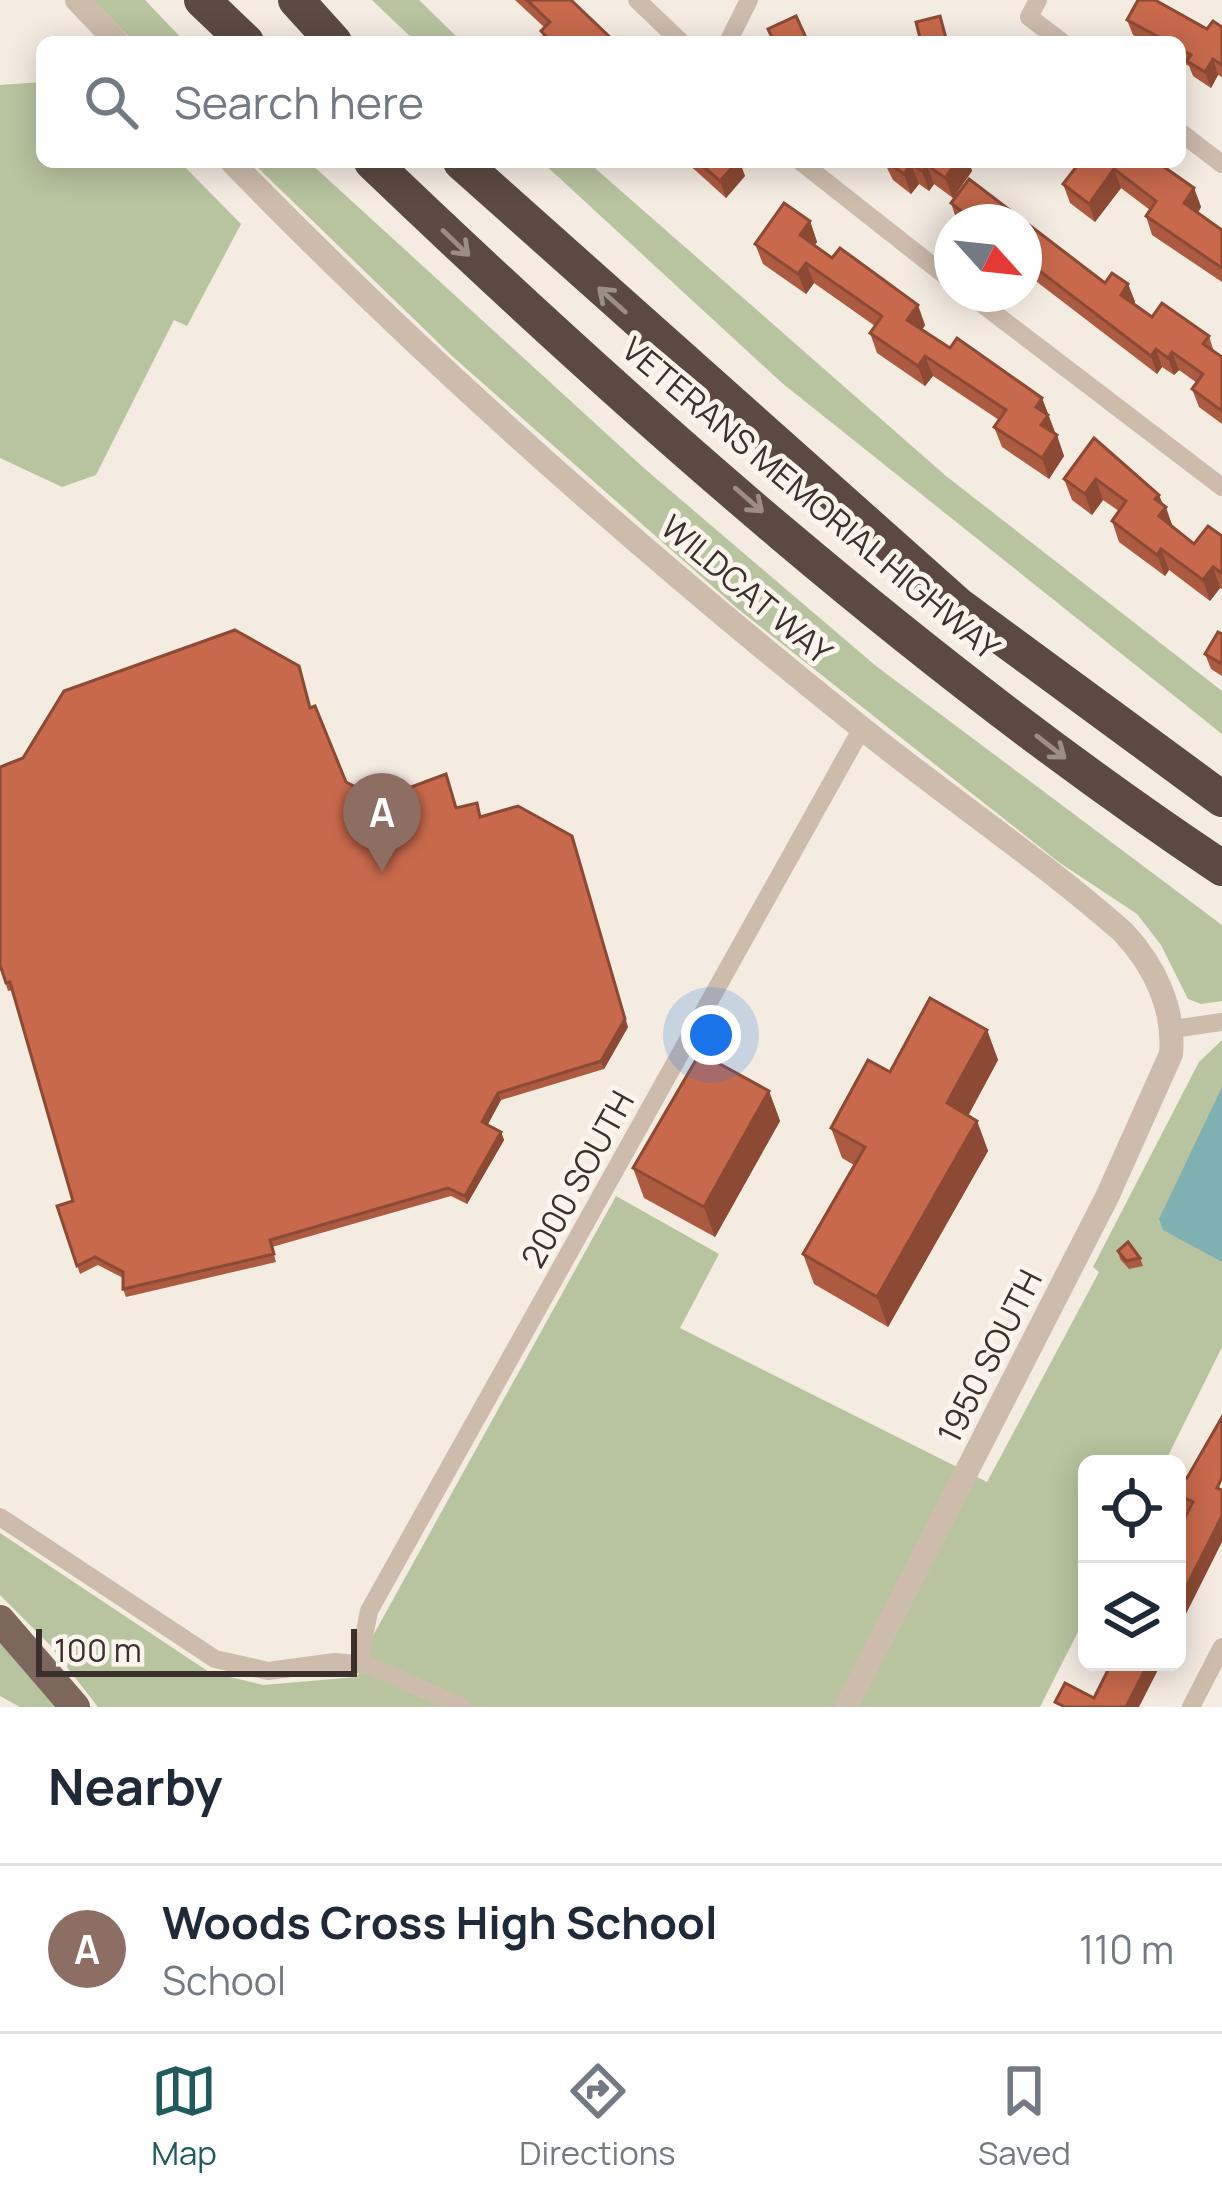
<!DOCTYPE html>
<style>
:root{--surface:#fff;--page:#f2f2f3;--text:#1f2937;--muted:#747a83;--line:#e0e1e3;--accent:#1f5a5e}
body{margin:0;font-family:Manrope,sans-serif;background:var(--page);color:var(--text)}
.controls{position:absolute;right:36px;bottom:36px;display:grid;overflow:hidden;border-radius:18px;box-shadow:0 6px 30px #0003}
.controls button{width:108px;height:108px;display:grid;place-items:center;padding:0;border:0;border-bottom:3px solid var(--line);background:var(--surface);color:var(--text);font:60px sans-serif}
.compass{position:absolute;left:934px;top:204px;width:108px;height:108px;border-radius:50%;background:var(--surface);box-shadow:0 6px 30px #0003;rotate:117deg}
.scale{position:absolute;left:36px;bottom:30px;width:321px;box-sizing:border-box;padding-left:12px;border:6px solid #3b302b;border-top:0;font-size:33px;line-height:42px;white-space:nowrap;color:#3b302b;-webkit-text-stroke:9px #fbf5ee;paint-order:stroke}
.you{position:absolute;left:711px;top:1035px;width:42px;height:42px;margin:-30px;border:9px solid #fff;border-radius:50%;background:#1a73e8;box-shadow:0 0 0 18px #1a73e833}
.badge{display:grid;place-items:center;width:78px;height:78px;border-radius:50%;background:var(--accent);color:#fff;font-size:39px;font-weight:700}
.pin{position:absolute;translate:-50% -99px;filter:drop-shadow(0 3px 6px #0008)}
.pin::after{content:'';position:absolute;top:63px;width:42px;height:36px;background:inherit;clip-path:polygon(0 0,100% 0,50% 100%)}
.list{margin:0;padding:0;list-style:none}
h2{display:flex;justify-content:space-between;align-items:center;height:156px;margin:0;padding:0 48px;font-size:51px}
h2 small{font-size:39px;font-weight:400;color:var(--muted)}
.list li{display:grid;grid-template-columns:78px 1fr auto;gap:36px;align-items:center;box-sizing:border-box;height:168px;padding:0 48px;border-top:3px solid var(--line)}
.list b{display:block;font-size:45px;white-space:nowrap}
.list p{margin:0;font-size:39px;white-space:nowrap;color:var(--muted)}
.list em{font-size:39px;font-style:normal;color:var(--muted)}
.icon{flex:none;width:66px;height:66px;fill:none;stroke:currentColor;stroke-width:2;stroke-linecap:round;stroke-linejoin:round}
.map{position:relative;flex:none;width:1222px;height:1707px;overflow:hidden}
.search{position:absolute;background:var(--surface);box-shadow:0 6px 30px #0003;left:36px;right:36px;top:36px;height:132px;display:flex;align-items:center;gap:30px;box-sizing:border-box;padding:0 42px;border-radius:18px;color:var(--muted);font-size:45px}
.sheet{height:324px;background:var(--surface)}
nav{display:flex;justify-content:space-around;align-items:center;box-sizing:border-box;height:168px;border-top:3px solid var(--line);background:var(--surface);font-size:33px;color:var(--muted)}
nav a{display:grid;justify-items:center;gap:6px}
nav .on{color:var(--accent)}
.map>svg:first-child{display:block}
.green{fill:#b8c4a0}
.water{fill:#7fb0b2}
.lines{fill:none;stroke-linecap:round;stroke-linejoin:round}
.minor{stroke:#cdbbac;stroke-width:18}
.tertiary{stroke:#cdbbac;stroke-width:24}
.primary{stroke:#7d675c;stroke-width:30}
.motorway{stroke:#5c4a42;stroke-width:36}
.wall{fill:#ac5a40}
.shaded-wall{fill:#8c4a34}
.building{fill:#c8694b;stroke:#8c4a34;stroke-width:3}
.oneway{stroke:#9c8e87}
.labels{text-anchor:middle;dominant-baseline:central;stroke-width:10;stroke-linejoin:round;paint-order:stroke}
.street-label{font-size:33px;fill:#3b302b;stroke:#fbf5ee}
</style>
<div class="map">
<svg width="1222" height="1707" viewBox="0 0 1222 1707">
<rect width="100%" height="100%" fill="#f4ebe1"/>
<g class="green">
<path d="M93 0H145L185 42H134Z"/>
<path d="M372 0H419L462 42H416Z"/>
<path d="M42 82V162H180L241 224 187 326 174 320 96 475 62 487 0 458V85Z"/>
<path d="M252 162H309L645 469 876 666 1222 925V1001L1201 1004 1188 999 1161 945 1137 914 1060 863 738 609 451 355Z"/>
<path d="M542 162H588L946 476 1222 691V734L782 383Z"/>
<path d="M1222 1040V1347L1164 1464H1087V1614L1040 1707H98L49 1644 0 1595V1533L209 1672 263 1685 357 1677 374 1634 616 1196 719 1254 680 1328 987 1482 1099 1272 1093 1267 1199 1062Z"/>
<path d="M0 1633 58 1707H20L0 1696Z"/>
</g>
<path class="water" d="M1222 1087V1262L1163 1230 1159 1219Z"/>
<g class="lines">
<g class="minor">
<path d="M637 0 681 42"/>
<path d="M1038 0 1029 17 1062 42"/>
<path d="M728 42 749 0"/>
<path d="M1180 132 1222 164"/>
<path d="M801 162 952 281"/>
<path d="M969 294 1222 487"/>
<path d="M1173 1029 1222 1022"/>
<path d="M0 1517 215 1659 268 1671 335 1662 368 1665 462 1707"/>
<path d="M359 1663 369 1611 862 728"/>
<path d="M1191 1707 1222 1647"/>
</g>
<g class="tertiary">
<path d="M77 0 117 42"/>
<path d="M232 162C429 365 643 553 864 730 949 798 1041 860 1123 932 1154 965 1175 1008 1171 1054L1107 1197 846 1707"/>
</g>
<path class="primary" d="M0 1620 75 1707"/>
<g class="motorway">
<path d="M202 0 246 42"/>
<path d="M296 0 334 42"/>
<path d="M372 162C632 411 922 668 1222 868"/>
<path d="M461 162 958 605 1222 799"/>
</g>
</g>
<g class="wall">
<path d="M515 0H571L544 40 541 31 544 27Z"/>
<path d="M1127 20 1207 29 1222 27V77L1218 75 1211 88 1193 76 1189 66 1180 61V42H1145L1133 35Z"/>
<path d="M686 162H737L745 176 726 198Z"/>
<path d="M884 162H969L972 171 953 198 934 184 929 191 919 184 911 194 893 180Z"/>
<path d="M1080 162 1194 188 1201 207 1198 213 1222 230V282L1152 235 1146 216 1150 210 1121 188 1095 222 1070 203 1063 184Z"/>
<path d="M969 179 1105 283 1112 273 1128 284 1135 302 1134 304 1152 317 1162 303 1209 336 1214 352 1222 357V424L1199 407 1192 389 1197 383 1179 370 1174 375 1162 367 1157 374 1024 272V222L957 221 951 203Z"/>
<path d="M810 221 817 242 814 246 925 325 922 330 950 348 1042 398 1064 456 1049 479 1002 447 994 427 999 420 933 376 925 386 877 353 870 333 875 326 814 283 806 294 763 264 755 244Z"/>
<path d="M1094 438 1159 495 1173 527 1194 544 1222 536V589L1220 588 1210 601 1169 570 1165 576 1119 542 1112 521 1119 511 1103 500 1092 515 1072 500 1064 479Z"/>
<path d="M1222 634V676L1211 669 1205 654Z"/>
<path d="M310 708 346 782 379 799 456 808 481 817 628 1027 604 1069 501 1100 487 1125 501 1132 504 1140 467 1204 451 1196 272 1247 276 1262 126 1297 123 1289V1278L98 1265 80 1274 57 1206 73 1201 13 990 8 991 0 965Z"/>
<path d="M987 1030 998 1060 968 1116 977 1121 988 1151 888 1327 814 1284 803 1254 854 1165 842 1158 831 1128 890 1072Z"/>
<path d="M769 1091 780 1121 715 1237 644 1198 633 1168Z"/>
<path d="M1118 1251 1140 1258 1143 1266 1129 1269 1120 1259Z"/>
<path d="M1177 1478H1187L1222 1542 1188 1512 1177 1506Z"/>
</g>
<g class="shaded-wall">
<path d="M1213 59 1218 75 1211 88 1205 72Z"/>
<path d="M737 162H740L745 176 726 198 720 181Z"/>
<path d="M957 162H969L972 171 953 198 945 178Z"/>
<path d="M911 164 919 184 911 194 904 174Z"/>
<path d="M927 165 934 184 929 191 922 171Z"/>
<path d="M1114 169 1121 188 1095 222 1089 204Z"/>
<path d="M1194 188 1201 207 1191 222 1184 203Z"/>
<path d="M810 221 817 242 807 256 800 235Z"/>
<path d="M806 263 814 283 806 294 798 274Z"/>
<path d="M1128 284 1135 302 1127 313 1121 295Z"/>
<path d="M918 305 925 325 915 340 907 320Z"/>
<path d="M1156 349 1162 367 1157 374 1151 356Z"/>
<path d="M1172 352 1179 370 1174 375 1168 358Z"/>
<path d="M925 356 933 376 925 386 918 366Z"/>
<path d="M1042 398 1056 435 1041 425 1036 407Z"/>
<path d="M1057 435 1064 456 1049 479 1042 458Z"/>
<path d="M1096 479 1103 500 1092 515 1085 494Z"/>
<path d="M1159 495 1164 509 1166 507 1173 528 1159 516 1155 499Z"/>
<path d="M1161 549 1169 570 1165 576 1157 555Z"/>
<path d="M1213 567 1220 588 1210 601 1203 580Z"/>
<path d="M574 844 628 1027 604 1069 601 1061Z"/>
<path d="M987 1030 998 1060 958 1134 947 1103Z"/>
<path d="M769 1091 780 1121 715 1237 704 1207Z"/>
<path d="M498 1093 501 1100 485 1130 482 1122Z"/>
<path d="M977 1121 988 1151 888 1327 877 1297Z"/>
<path d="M501 1132 504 1140 467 1204 465 1196Z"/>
<path d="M1222 1516V1542L1177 1632V1605Z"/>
<path d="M1149 1662H1162L1139 1707H1126Z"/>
</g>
<g class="building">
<path d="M527 0H571L615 42H542L547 37 541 31 550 22Z"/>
<path d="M1138 0H1155L1207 29 1213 21 1222 27V65L1213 59 1205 72 1187 61 1191 55 1180 49V42H1168L1127 20Z"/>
<path d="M796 16 808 42H774L768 29Z"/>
<path d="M940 16 947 42H921L916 22Z"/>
<path d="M698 162H737L720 181Z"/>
<path d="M887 162H957L945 178 927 165 922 171 911 164 904 174Z"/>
<path d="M1080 162H1157L1194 188 1184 203 1222 230V268L1146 216 1156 201 1114 169 1089 204 1063 184Z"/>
<path d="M969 179 1105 283 1112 273 1128 284 1121 295 1152 317 1162 303 1209 336 1203 344 1222 357V411L1192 389 1203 374 1172 352 1168 358 1156 349 1151 356 1024 259V222H975L951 203Z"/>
<path d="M784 203 810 221 800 235 832 258 840 248 918 305 907 320 950 348 957 338 1042 398 1036 407 1048 415 1041 425 1057 435 1042 458 994 427 1006 410 925 356 918 366 870 333 882 316 806 263 798 274 755 244Z"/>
<path d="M1094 438 1159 495 1155 499 1166 507 1159 516 1194 544 1208 526 1222 536V573L1213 567 1203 580 1161 549 1157 555 1112 521 1126 501 1096 479 1085 494 1064 479Z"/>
<path d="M235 630 299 666 310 708 315 706 346 782 379 799 446 774 456 808 477 803 480 817 518 806 572 836 625 1019 601 1061 498 1093 482 1122 501 1132 465 1196 448 1188 270 1240 274 1254 123 1289V1272L95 1257 77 1266 57 1206 73 1201 10 982 6 983 0 965V767L23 758 64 691Z"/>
<path d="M1218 632 1222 634V664L1205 654Z"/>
<path d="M930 998 987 1030 947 1103 977 1121 877 1297 803 1254 865 1147 831 1128 868 1060 890 1072Z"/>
<path d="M700 1053 769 1091 704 1207 633 1168Z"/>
<path d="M1128 1242 1140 1258 1126 1261 1118 1251Z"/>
<path d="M1222 1417V1478L1217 1488 1222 1490V1516L1177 1605V1533L1193 1502 1177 1494V1478L1179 1474 1187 1478Z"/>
<path d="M1112 1662H1149L1126 1707H1065L1055 1702 1065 1683 1094 1698Z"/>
</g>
<defs><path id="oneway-shaft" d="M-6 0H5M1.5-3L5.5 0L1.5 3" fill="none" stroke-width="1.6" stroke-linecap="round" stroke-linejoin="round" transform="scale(3)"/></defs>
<g class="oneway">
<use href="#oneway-shaft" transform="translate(456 243) rotate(44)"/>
<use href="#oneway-shaft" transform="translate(612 300) rotate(-138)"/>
<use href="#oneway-shaft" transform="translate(749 500) rotate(41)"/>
<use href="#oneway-shaft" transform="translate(1051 747) rotate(38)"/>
</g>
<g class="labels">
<g class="street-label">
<text transform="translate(811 498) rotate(40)">VETERANS MEMORIAL HIGHWAY</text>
<text transform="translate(747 589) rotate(40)">WILDCAT WAY</text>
<text transform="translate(577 1179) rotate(-61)">2000 SOUTH</text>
<text transform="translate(989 1356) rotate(-63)">1950 SOUTH</text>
</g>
</g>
</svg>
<div class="controls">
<button><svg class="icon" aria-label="locate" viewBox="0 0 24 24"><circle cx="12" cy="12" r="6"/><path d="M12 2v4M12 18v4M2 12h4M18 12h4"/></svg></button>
<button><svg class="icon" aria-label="layers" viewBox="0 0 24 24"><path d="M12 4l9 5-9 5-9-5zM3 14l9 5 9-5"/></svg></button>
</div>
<svg class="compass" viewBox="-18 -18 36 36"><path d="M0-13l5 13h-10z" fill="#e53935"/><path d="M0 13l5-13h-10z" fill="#747a83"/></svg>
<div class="scale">100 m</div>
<div class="you"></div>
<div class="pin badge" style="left:382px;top:872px;background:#8d6e63">A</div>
<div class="search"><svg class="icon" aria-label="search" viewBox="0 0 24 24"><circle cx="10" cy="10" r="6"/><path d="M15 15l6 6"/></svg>Search here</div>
</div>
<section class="sheet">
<h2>Nearby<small></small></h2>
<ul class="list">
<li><span class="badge" style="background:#8d6e63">A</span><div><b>Woods Cross High School</b><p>School</p></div><em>110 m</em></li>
</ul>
</section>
<nav>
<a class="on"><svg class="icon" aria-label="map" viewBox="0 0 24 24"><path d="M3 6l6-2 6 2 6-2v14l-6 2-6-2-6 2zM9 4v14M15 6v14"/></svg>Map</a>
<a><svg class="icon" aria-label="directions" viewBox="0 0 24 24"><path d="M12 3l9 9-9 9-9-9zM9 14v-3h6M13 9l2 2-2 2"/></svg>Directions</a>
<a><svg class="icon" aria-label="saved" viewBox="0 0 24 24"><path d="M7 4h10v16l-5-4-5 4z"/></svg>Saved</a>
</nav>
